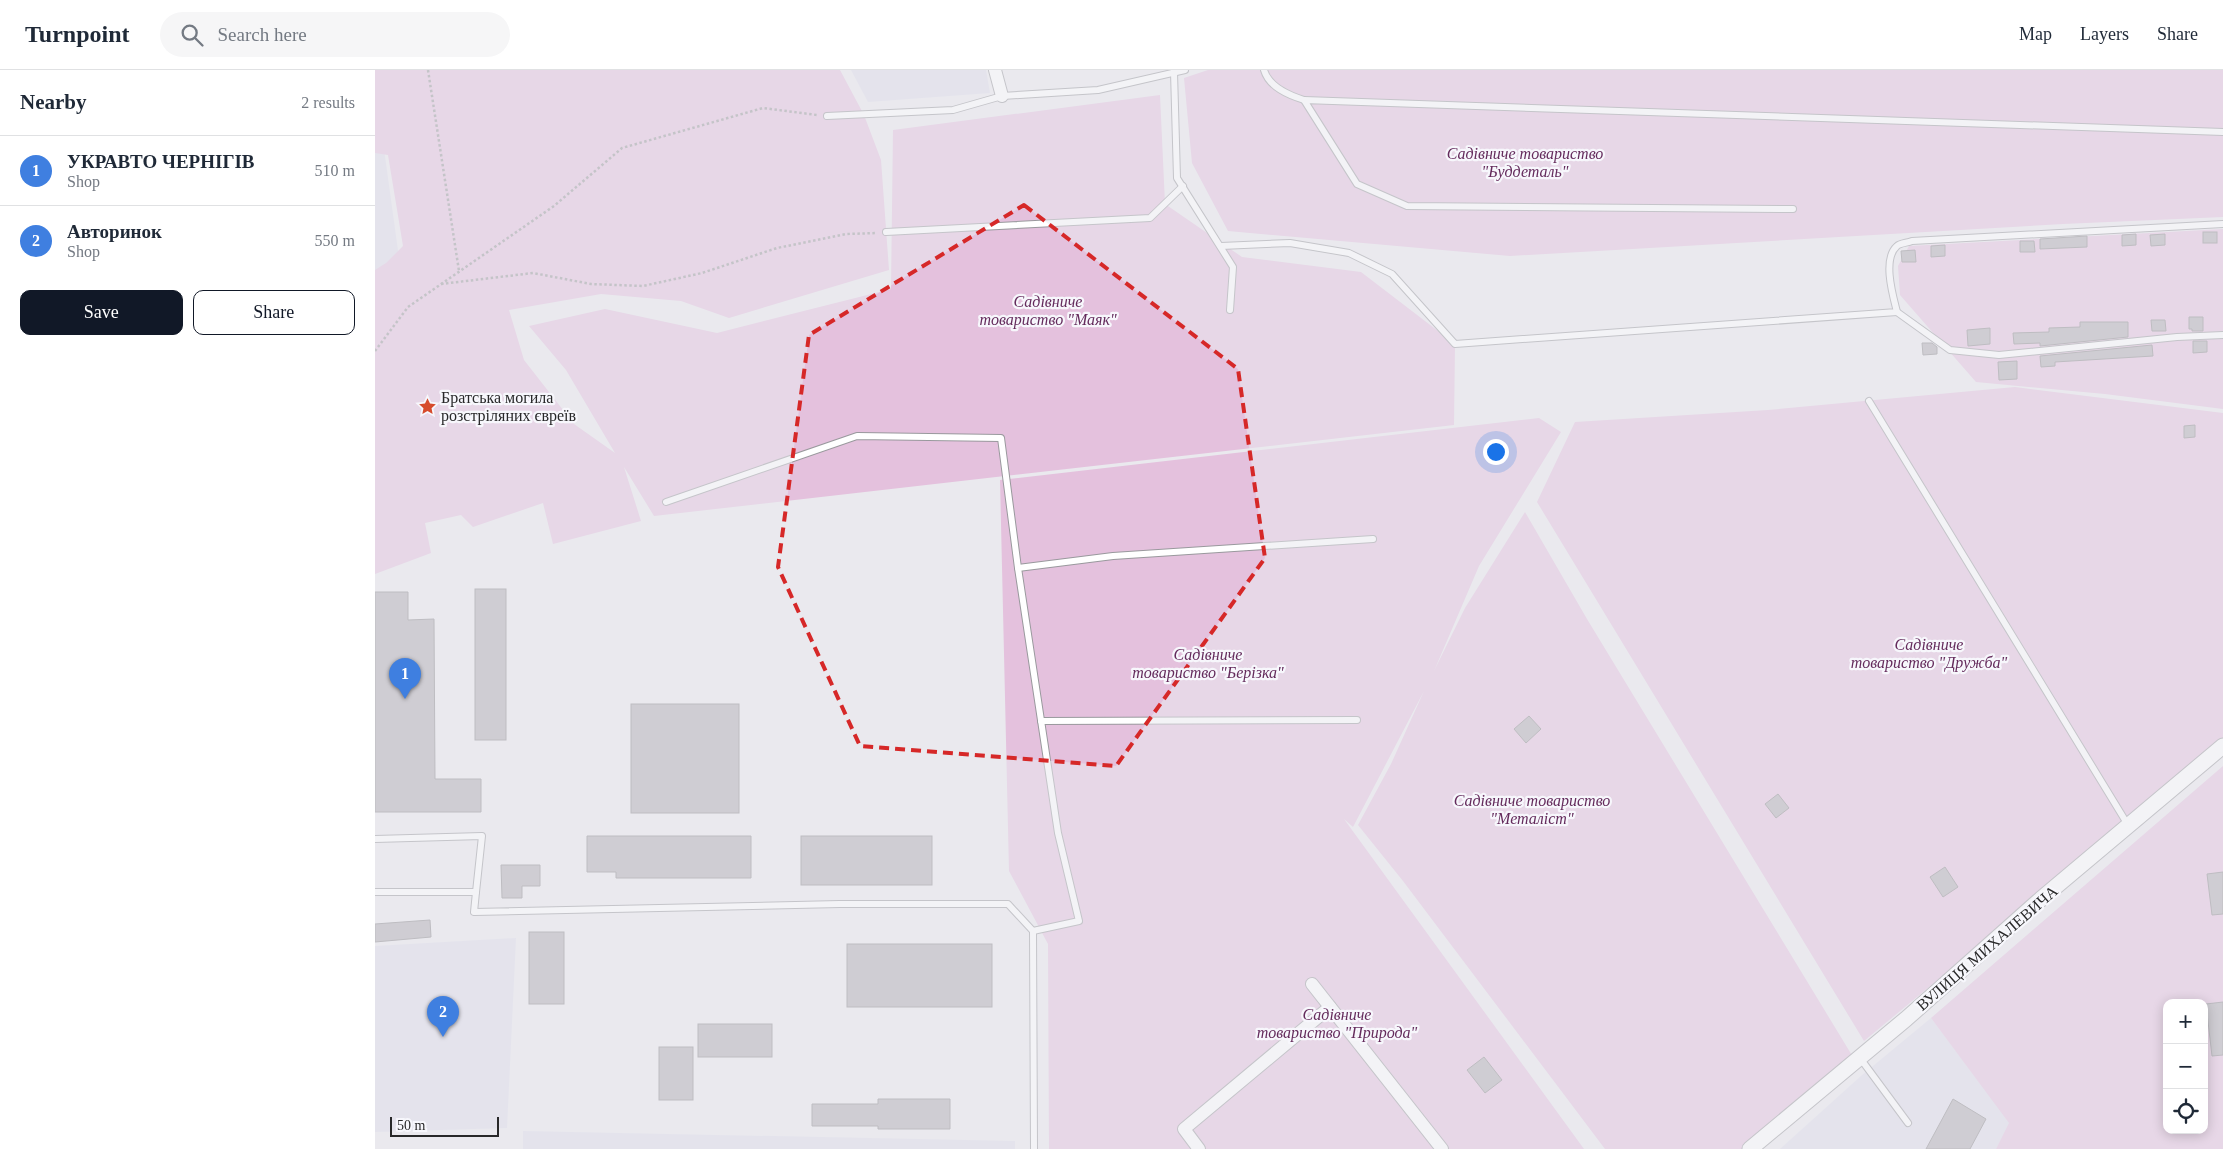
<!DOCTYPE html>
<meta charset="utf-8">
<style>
:root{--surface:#fff;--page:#f6f6f7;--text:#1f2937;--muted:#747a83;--line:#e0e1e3;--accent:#111827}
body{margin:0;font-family:"Times New Roman",serif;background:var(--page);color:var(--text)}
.controls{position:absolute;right:15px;bottom:15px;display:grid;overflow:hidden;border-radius:10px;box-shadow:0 2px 12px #0003}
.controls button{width:45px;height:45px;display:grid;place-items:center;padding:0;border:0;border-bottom:1px solid var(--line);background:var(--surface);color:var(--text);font:25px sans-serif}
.scale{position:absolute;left:15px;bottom:12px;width:109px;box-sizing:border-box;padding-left:5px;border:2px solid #282829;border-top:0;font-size:14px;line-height:18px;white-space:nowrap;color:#282829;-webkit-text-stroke:4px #f7f7fc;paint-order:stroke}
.you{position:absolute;left:1120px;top:381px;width:18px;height:18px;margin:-12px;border:4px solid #fff;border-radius:50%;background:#1a73e8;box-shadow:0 0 0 8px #1a73e833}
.badge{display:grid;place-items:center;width:32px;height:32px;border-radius:50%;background:var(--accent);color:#fff;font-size:16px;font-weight:700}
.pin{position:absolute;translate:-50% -41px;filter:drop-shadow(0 1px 2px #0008)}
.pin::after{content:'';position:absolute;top:26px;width:18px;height:15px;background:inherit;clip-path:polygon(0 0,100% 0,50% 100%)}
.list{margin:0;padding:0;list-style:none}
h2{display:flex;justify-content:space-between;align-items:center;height:65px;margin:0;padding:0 20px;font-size:21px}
h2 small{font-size:16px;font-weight:400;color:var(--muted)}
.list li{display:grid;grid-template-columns:32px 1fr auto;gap:15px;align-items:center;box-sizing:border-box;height:70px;padding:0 20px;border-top:1px solid var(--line)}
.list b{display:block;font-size:19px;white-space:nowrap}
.list p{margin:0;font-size:16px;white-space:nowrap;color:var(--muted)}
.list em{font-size:16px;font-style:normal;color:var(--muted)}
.actions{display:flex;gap:10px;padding:15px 20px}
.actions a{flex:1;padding:11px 0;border:1px solid var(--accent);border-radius:10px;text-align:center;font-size:18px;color:var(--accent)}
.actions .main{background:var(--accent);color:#fff}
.icon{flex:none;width:28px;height:28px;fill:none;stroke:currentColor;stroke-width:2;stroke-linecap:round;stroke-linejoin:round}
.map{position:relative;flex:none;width:1848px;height:1079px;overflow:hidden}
header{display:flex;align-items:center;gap:30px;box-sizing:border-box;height:70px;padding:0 25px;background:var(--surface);border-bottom:1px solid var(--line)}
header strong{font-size:24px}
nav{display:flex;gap:28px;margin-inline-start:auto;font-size:18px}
.search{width:350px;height:45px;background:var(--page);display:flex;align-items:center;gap:12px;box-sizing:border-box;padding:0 18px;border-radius:28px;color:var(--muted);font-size:19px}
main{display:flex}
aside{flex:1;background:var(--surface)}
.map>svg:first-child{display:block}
.built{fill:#dedce9}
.green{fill:#e4c1dd;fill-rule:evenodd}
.building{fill:#afacb1;stroke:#8a878b}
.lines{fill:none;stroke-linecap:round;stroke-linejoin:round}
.service-casing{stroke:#99999d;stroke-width:8}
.minor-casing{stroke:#99999d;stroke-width:14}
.tertiary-casing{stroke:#99999d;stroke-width:17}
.path{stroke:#98979a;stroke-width:2.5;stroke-dasharray:2.5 2.5;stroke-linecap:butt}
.service{stroke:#fff;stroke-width:6}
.minor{stroke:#fff;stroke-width:12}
.tertiary{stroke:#fff;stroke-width:15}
.marked{fill:none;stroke:#d62828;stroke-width:4;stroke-dasharray:10 6;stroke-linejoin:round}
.labels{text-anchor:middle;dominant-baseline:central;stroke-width:4.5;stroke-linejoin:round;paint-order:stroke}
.park-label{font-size:16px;font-style:italic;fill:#642b5c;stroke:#f7f7fc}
.poi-label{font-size:16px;fill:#282829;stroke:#f7f7fc;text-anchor:start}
.street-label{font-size:16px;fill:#282829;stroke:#f7f7fc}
</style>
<header>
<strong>Turnpoint</strong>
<div class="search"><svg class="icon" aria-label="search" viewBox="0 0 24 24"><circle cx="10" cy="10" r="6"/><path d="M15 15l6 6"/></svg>Search here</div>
<nav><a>Map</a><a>Layers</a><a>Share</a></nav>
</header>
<main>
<aside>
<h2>Nearby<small>2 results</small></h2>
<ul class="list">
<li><span class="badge" style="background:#3f7fe0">1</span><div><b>УКРАВТО ЧЕРНІГІВ</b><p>Shop</p></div><em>510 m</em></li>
<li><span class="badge" style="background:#3f7fe0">2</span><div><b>Авторинок</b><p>Shop</p></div><em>550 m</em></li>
</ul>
<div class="actions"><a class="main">Save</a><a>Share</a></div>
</aside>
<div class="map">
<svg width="1848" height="1079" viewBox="0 0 1848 1079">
<rect width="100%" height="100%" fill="#eae9ee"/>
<g class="built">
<path d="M476 0H611L615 23 493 32Z"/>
<path d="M9 79 25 195 0 207V80Z"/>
<path d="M141 868 132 1058 0 1062V876Z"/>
<path d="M1556 948 1635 1053 1621 1079H1405L1486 1006Z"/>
<path d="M148 1061 640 1071V1079H148Z"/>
</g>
<g class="green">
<path d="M0 0H465L489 45 506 90 514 200 354 248 306 231 226 224 134 240 149 290 199 354 240 383 191 300 154 256 230 239 342 263 516 219 518 60 785 25 790 134 867 187 986 202 1080 274 1079 355 279 446 249 397 266 451 178 474 168 433 98 457 86 445 50 453 56 483 0 504V200L11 193 28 176 13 85 0 83Z"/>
<path d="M833 0H1848V147L1688 154 1135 186 853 161 817 93 809 8Z"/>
<path d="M1848 159V339L1730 324 1601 312 1525 225 1523 196 1534 176Z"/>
<path d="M1640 317 1848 343V673L1489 971 1162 432 1200 352 1393 340Z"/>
<path d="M1164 348 1186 362 1104 496 1059 601 1090 538 1150 442 1212 549 1478 987 1368 1079H1230L1028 811 983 755 1016 694 1049 621 978 757 969 749 1209 1079H674L673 874 634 801 625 410Z"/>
<path d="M1848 696V1079H1621L1634 1053 1556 948ZM1792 933H1829V1060H1792Z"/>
</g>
<g class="building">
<rect x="1828" y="162" width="14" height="11"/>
<path d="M1761 164V175L1747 176V165Z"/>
<path d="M1790 164V175L1776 176 1775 165Z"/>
<path d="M1712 166V177L1665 179V169Z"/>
<path d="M1645 171H1659L1660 182H1645Z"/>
<path d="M1570 175V186L1556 187V176Z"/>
<path d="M1540 180 1541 192H1527L1526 181Z"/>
<path d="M1814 247H1828V261H1817V259H1814Z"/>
<path d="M1776 250H1790L1791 261H1777Z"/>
<path d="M1705 252H1753V267L1665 276V273L1639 274 1638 263 1674 262V258L1705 257Z"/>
<path d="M1615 258V274L1593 276 1592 260Z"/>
<path d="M1818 271H1832V282L1818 283Z"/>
<path d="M1547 273H1557L1562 277V284L1548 285Z"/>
<path d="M1777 275 1778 286 1680 292V296L1666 297 1665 286Z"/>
<path d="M1642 291V309L1624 310 1623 292Z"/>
<path d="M1820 355V367L1809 368V356Z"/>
<rect x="100" y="519" width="31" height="151"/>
<path d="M0 522H33V550L59 549 60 709H106V742H0Z"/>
<rect x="256" y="634" width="108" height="109"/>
<path d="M1154 646 1166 659 1151 673 1139 659Z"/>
<path d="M1403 724 1414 738 1401 748 1390 734Z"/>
<path d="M212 766H376V808H241V802H212Z"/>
<rect x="426" y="766" width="131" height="49"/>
<path d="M126 795H165V816H147V828H127Z"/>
<path d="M1570 797 1583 817 1568 827 1555 807Z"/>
<path d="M1848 802V844L1837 845 1832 804Z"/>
<path d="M55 850 56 867 0 872V854Z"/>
<rect x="154" y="862" width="35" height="72"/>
<rect x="472" y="874" width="145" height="63"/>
<path d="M1848 932V985L1837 986 1831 934Z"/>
<rect x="323" y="954" width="74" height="33"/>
<rect x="284" y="977" width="34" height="53"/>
<path d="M1109 987 1127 1010 1110 1023 1092 1000Z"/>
<path d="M503 1029H575V1059H503V1056H437V1034H503Z"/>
<path d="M1578 1029 1611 1049 1595 1079H1551Z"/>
</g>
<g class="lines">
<defs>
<g id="service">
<path d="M889 0C894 17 913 25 929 30"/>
<path d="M799 2 802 108 858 197 855 240"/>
<path d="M452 46 578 40 627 26 723 20 810 0"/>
<path d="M1418 139 1032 136 982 114 929 30 1848 62"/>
<path d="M511 162 775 148 808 116"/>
<path d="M846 176 915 173 974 183 1017 204 1080 274 1522 242C1518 226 1507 189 1522 176 1525 173 1532 173 1537 171L1848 154"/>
<path d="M1522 242 1575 280 1624 285 1802 267 1848 265"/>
<path d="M1494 331 1753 755"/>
<path d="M291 432 482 366 626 368 643 498 683 763 704 851 658 861"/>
<path d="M643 498 738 486 998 469"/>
<path d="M666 651 982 650"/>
<path d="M0 769 107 766 101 822"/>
<path d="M0 822H101L99 842 465 834H633L658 861 659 1079"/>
<path d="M1485 988 1533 1053"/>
</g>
<g id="minor">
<path d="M620 0 627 26"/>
<path d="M937 914 1067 1079"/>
<path d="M824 1079 809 1059 955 937"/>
</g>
<path id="tertiary" d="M1375 1079 1531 949 1666 829 1848 676"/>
</defs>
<use href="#service" class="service-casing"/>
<use href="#minor" class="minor-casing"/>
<use href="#tertiary" class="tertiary-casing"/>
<g class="path">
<path d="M53 0 84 201"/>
<path d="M66 214 158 203 216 214 268 216 327 203 402 178 471 164 502 163"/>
<path d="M0 281 33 237 179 136 247 78 388 38 442 45"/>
</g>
<use href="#service" class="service"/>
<use href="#minor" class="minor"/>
<use href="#tertiary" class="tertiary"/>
</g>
<path d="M0 0H1848V1079H0ZM649 135 863 299 890 488 741 696 485 676 403 497 434 265Z" fill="#eae9ee" fill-opacity=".55" fill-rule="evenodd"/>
<path class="marked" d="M649 135 863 299 890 488 741 696 485 676 403 497 434 265Z"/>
<defs>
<symbol id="sight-bare" viewBox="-9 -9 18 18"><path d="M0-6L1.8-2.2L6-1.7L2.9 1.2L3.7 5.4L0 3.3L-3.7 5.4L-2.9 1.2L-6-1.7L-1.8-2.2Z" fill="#d64b2c" stroke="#f7f7fc" stroke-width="2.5" paint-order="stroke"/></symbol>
</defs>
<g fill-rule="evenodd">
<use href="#sight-bare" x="40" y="324" width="25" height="25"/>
</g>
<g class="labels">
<g class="park-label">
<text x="1150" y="83">Садівниче товариство<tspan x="1150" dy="18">"Буддеталь"</tspan></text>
<text x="673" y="231">Садівниче<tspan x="673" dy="18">товариство "Маяк"</tspan></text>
<text x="1554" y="574">Садівниче<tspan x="1554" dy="18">товариство "Дружба"</tspan></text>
<text x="833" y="584">Садівниче<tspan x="833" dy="18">товариство "Берізка"</tspan></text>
<text x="1157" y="730">Садівниче товариство<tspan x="1157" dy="18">"Металіст"</tspan></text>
<text x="962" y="944">Садівниче<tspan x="962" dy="18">товариство "Природа"</tspan></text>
</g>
<g class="poi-label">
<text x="66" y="327">Братська могила<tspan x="66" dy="18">розстріляних євреїв</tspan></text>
</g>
<g class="street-label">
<text transform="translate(1612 878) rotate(-41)">ВУЛИЦЯ МИХАЛЕВИЧА</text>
</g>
</g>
</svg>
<div class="controls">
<button>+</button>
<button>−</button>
<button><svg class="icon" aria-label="locate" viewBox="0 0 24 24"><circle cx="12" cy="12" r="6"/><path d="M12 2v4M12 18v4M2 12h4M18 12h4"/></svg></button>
</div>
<div class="scale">50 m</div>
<div class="you"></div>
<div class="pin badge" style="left:30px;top:629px;background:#3f7fe0">1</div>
<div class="pin badge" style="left:68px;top:967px;background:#3f7fe0">2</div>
</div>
</main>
